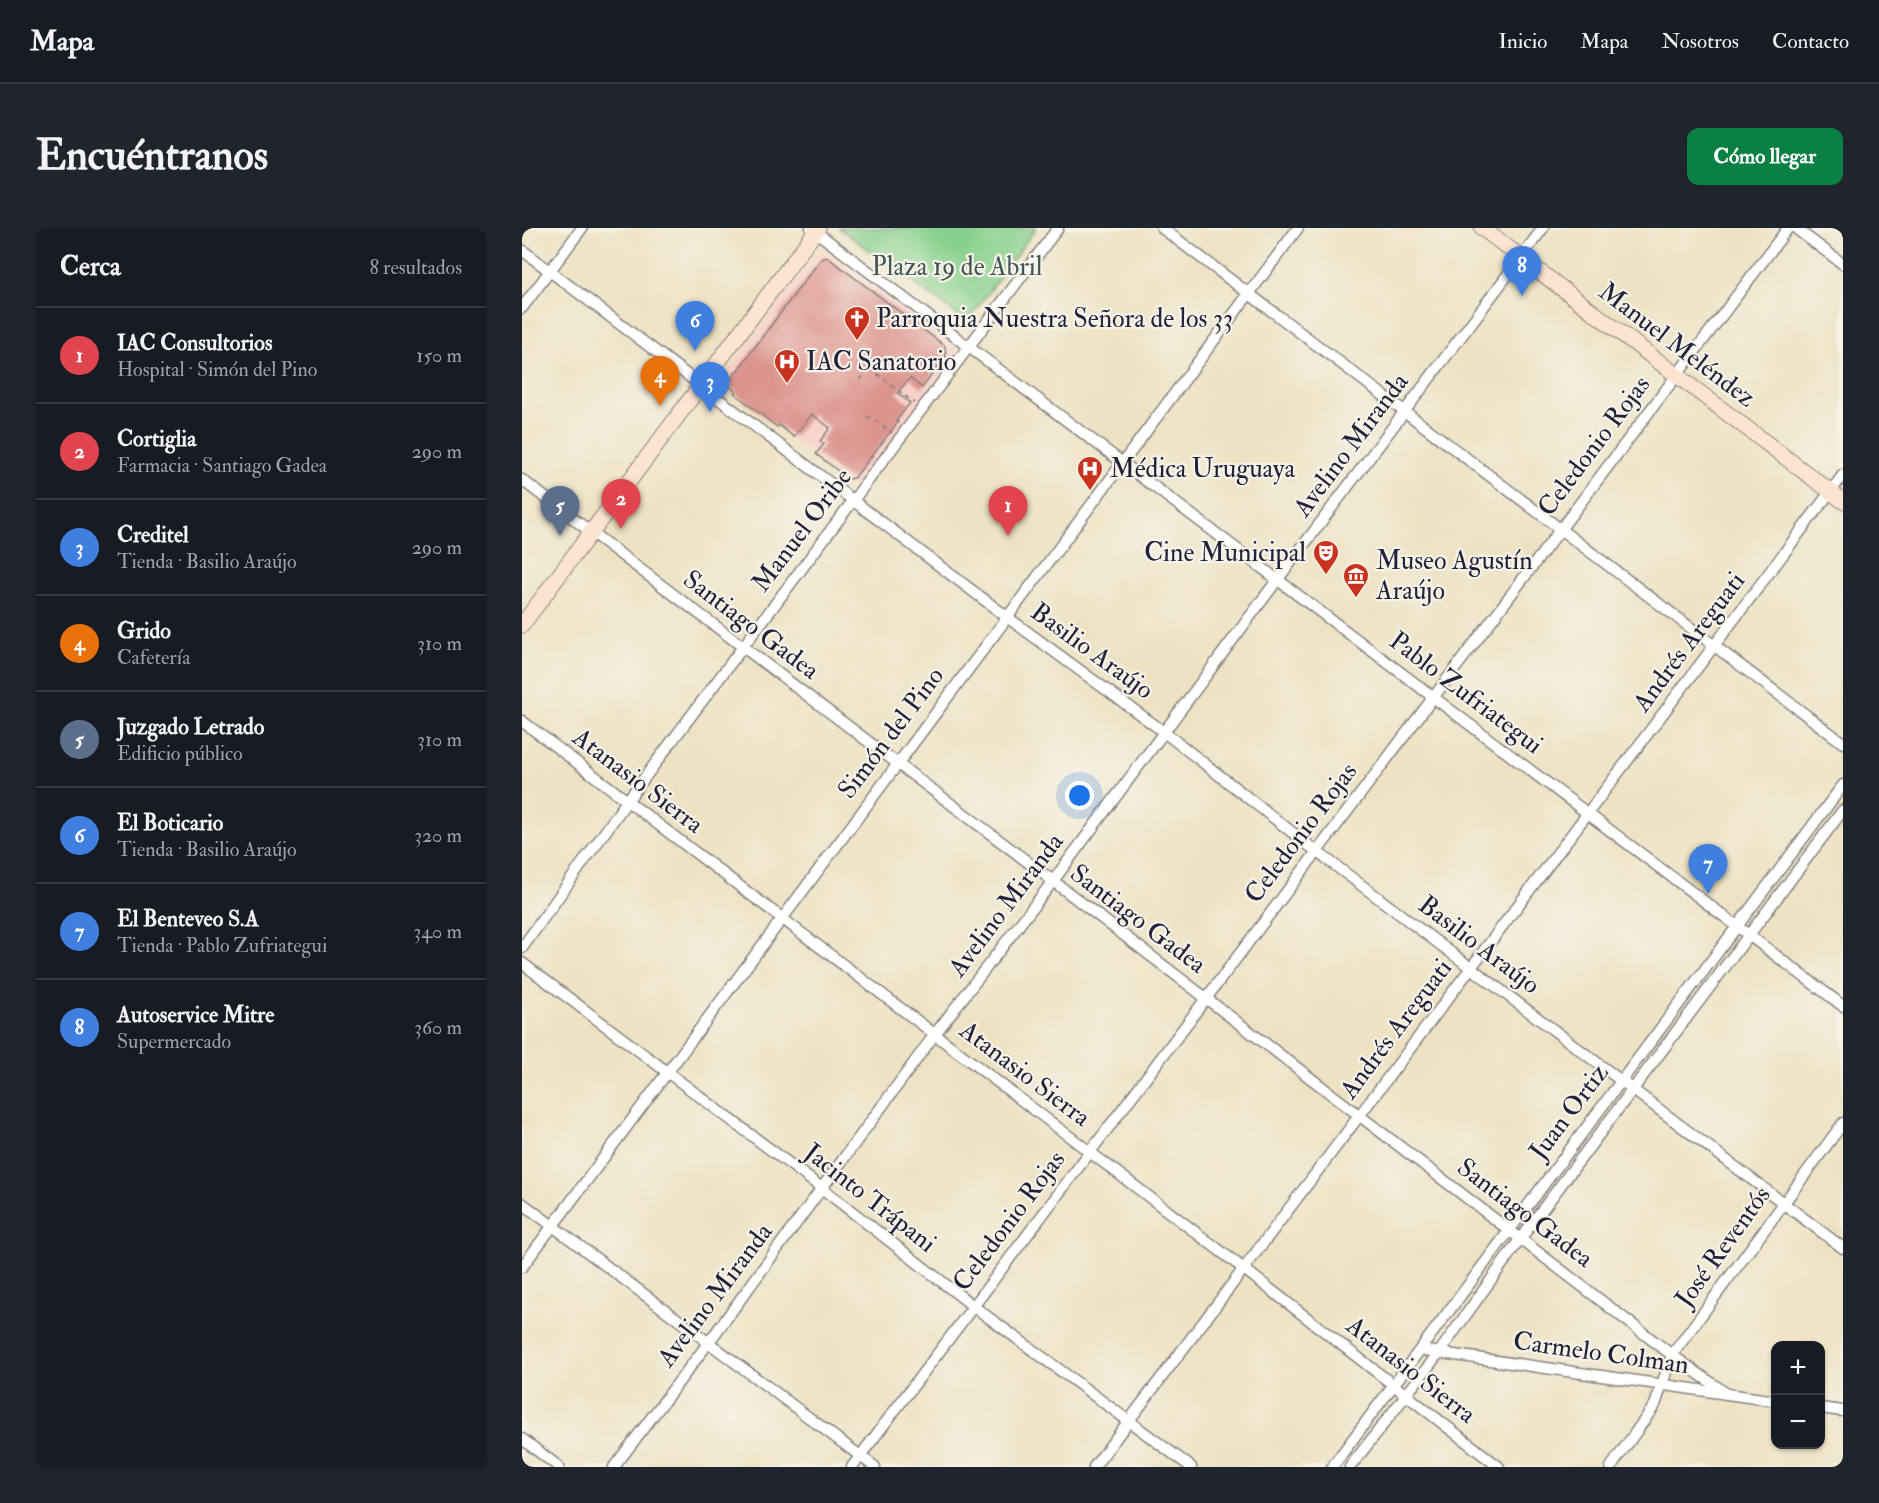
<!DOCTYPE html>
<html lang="es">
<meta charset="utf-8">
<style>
:root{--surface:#171b24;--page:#20242c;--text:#f1f3f6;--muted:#9ea1a6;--line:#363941;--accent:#0b8043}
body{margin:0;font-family:"IM FELL Double Pica",serif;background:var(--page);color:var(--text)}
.controls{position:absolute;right:18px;bottom:18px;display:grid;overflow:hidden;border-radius:12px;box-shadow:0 2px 4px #0004}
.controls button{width:54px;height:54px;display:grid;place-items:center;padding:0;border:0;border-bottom:2px solid var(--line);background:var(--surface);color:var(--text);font:30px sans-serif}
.you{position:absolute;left:558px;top:568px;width:21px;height:21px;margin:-15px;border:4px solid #fff;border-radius:50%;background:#1a73e8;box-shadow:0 0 0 9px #1a73e833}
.badge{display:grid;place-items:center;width:39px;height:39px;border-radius:50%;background:var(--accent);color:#fff;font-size:20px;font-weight:700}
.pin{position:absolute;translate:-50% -50px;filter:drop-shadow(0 2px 3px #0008)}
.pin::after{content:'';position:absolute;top:32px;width:21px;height:18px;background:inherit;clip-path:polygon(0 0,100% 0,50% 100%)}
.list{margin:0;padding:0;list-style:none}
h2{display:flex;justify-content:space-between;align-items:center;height:78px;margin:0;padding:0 24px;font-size:26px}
h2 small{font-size:20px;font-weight:400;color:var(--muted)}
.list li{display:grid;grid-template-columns:39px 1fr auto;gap:18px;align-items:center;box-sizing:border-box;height:96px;padding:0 24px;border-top:2px solid var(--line)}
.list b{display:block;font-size:22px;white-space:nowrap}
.list p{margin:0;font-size:20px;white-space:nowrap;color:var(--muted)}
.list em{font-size:20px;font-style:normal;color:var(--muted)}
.map{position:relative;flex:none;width:1321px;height:1239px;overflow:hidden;border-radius:12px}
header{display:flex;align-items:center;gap:36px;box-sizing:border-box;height:84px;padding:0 30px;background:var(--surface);border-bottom:2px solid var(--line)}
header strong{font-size:28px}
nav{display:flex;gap:33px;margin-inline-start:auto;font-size:21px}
.intro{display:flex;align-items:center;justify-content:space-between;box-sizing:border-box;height:144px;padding:0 36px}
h1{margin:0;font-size:42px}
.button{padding:15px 27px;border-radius:12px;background:var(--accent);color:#fff;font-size:21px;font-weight:700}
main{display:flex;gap:36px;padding:0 36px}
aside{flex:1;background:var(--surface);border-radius:12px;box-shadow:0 2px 4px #0004}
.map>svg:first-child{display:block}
.built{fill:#f7d1c7}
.green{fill:#88d18d;stroke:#557a64;stroke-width:1.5}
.building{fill:#dc948e}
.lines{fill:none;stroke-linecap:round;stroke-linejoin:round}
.street-casing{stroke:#88827f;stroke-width:13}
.secondary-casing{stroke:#88827f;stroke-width:17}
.path{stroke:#88827f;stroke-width:2;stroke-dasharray:4.5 4.5;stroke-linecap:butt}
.street{stroke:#fff;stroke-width:10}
.secondary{stroke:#fde4d0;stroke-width:15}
.labels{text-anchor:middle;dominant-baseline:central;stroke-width:4.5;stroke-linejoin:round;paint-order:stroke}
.park-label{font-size:26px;fill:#415754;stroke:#f7f3e8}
.poi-label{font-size:26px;fill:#22223b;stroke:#f7f3e8;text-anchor:start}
.street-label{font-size:26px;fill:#22223b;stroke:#f7f3e8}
</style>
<header>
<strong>Mapa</strong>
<nav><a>Inicio</a><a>Mapa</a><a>Nosotros</a><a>Contacto</a></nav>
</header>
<div class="intro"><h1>Encuéntranos</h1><a class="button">Cómo llegar</a></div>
<main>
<aside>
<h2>Cerca<small>8 resultados</small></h2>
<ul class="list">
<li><span class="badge" style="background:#e0444e">1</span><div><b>IAC Consultorios</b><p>Hospital · Simón del Pino</p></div><em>150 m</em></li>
<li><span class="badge" style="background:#e0444e">2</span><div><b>Cortiglia</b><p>Farmacia · Santiago Gadea</p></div><em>290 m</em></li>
<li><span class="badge" style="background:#3f7fe0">3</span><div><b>Creditel</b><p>Tienda · Basilio Araújo</p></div><em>290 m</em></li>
<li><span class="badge" style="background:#e8710a">4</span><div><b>Grido</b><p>Cafetería</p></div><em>310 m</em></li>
<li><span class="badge" style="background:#5c6f8a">5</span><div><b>Juzgado Letrado</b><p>Edificio público</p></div><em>310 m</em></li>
<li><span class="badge" style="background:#3f7fe0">6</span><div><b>El Boticario</b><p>Tienda · Basilio Araújo</p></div><em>320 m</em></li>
<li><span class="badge" style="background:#3f7fe0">7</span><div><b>El Benteveo S.A</b><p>Tienda · Pablo Zufriategui</p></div><em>340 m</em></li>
<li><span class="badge" style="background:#3f7fe0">8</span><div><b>Autoservice Mitre</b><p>Supermercado</p></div><em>360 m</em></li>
</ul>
</aside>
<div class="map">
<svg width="1321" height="1239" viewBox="0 0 1321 1239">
<rect width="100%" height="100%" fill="#f7f3e8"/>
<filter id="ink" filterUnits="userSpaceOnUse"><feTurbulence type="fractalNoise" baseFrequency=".0167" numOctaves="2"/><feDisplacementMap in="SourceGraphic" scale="12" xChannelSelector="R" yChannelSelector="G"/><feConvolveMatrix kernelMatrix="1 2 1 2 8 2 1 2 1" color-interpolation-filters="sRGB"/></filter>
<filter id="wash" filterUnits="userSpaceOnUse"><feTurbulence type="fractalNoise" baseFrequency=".008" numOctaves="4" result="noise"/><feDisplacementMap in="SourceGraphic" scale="24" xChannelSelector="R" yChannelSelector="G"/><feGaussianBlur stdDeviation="1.35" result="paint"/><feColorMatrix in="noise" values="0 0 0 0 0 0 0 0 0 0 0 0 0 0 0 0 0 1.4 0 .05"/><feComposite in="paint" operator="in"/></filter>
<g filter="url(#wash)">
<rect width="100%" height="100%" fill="#eee2c3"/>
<path class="built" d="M301 20 426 114 428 112 436 122V125L336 258 332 260 209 163 202 162 198 157 199 152 296 24Z"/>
<path class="green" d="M317 0H514L445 94Z"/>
<g id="blocks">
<path class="building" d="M305 29 423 118 424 128 400 160 388 150 375 165 388 175 374 193 376 194 333 249 327 251 294 226 302 216 298 213 308 200 290 186 272 209 257 197 255 199 212 165 214 163 205 156 299 31Z"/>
</g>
</g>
<g filter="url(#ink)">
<use href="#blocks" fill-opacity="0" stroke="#88827f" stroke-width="1.5"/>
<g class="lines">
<defs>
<g id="street">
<path d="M289 0 1321 778"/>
<path d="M640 0 1321 515"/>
<path d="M1273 0 1321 36"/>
<path d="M0 22 485 389 642 504 794 623 1321 1020"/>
<path d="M0 80 60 0"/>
<path d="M0 252 531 653 1150 1127 1205 1166"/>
<path d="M0 493 722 1041 977 1239"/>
<path d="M0 720 105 573 536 0"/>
<path d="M0 735 301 961 451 1078 669 1239"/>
<path d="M0 975 353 1239"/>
<path d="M0 1039C259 693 517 346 776 0"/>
<path d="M898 1122 1254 1173"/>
<path d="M1298 1180 1321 1183"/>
<path d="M0 1211 37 1239"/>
<path d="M92 1239 187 1114 413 806 531 653 756 351 1021 0"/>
<path d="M330 1239 1266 0"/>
<path d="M572 1239 1321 247"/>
<path d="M810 1239 1321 557"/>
<path d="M828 1239 916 1126 999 1010 1321 582"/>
<path d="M1089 1239 1133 1177 1150 1127 1321 895"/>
</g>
<g id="secondary">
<path d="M960 0 1321 273"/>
<path d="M0 397 296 0"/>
</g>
</defs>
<use href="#street" class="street-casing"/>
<use href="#secondary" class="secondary-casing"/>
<g class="path">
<path d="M348 140 392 175"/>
<path d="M338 152 354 132"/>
<path d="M345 189 352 191 370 205"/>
</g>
<use href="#street" class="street"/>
<use href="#secondary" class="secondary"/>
</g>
</g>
<defs>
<symbol id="church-pin" viewBox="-11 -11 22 30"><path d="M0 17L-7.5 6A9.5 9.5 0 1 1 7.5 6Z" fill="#c8321e" stroke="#f7f3e8"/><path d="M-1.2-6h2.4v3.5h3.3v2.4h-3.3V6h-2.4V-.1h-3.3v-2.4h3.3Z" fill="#fff"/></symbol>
<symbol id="hospital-pin" viewBox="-11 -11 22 30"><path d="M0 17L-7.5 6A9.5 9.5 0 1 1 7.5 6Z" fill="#c8321e" stroke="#f7f3e8"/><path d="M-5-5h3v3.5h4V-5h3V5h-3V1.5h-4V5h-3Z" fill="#fff"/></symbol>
<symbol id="theatre-pin" viewBox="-11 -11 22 30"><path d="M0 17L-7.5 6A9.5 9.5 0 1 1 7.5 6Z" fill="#c8321e" stroke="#f7f3e8"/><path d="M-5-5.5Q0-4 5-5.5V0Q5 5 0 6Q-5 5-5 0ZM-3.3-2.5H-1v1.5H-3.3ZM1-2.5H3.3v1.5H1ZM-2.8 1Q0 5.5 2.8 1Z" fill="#fff"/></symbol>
<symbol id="museum-pin" viewBox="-11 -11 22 30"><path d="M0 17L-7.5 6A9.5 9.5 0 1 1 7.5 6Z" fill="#c8321e" stroke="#f7f3e8"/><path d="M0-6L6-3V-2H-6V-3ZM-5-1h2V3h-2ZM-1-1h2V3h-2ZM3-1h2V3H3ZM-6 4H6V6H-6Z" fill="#fff"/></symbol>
</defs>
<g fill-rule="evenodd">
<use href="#church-pin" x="320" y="76" width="30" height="40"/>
<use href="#hospital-pin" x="250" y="119" width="30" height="40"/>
<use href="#hospital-pin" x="553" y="226" width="30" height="40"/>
<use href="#theatre-pin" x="789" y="310" width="30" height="40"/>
<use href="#museum-pin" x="819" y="333" width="30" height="40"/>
</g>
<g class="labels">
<g class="park-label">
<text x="435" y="39">Plaza 19 de Abril</text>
</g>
<g class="poi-label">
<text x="354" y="91">Parroquia Nuestra Señora de los 33</text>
<text x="284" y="134">IAC Sanatorio</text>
<text x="588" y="241">Médica Uruguaya</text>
<text x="784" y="325" text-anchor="end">Cine Municipal</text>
<text x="854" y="333">Museo Agustín<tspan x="854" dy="30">Araújo</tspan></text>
</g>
<g class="street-label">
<text transform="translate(1155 117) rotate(37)">Manuel Meléndez</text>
<text transform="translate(829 217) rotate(-53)">Avelino Miranda</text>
<text transform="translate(1072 218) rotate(-53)">Celedonio Rojas</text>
<text transform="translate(280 302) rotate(-53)">Manuel Oribe</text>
<text transform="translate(229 397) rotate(37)">Santiago Gadea</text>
<text transform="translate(1167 414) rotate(-53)">Andrés Areguati</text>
<text transform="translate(570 423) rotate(36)">Basilio Araújo</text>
<text transform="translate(944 465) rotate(37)">Pablo Zufriategui</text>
<text transform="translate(369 505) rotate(-53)">Simón del Pino</text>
<text transform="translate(116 553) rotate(37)">Atanasio Sierra</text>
<text transform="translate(779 605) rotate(-53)">Celedonio Rojas</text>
<text transform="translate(484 677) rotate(-53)">Avelino Miranda</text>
<text transform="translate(616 691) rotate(37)">Santiago Gadea</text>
<text transform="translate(957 717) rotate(37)">Basilio Araújo</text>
<text transform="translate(874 801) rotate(-53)">Andrés Areguati</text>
<text transform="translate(503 846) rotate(37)">Atanasio Sierra</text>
<text transform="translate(1047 884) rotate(-53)">Juan Ortiz</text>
<text transform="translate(348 970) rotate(38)">Jacinto Trápani</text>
<text transform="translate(1003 985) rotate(37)">Santiago Gadea</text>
<text transform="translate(487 993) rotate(-53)">Celedonio Rojas</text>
<text transform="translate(1201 1019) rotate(-54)">José Reventós</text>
<text transform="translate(193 1067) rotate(-53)">Avelino Miranda</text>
<text transform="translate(1079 1125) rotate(8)">Carmelo Colman</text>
<text transform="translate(889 1142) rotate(38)">Atanasio Sierra</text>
</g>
</g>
</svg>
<div class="controls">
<button>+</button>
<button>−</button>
</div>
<div class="you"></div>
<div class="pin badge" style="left:486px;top:308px;background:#e0444e">1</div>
<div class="pin badge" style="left:99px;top:301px;background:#e0444e">2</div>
<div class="pin badge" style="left:188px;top:184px;background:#3f7fe0">3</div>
<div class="pin badge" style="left:138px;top:178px;background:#e8710a">4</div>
<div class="pin badge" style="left:38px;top:308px;background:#5c6f8a">5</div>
<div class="pin badge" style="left:173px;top:123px;background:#3f7fe0">6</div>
<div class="pin badge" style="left:1186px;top:666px;background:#3f7fe0">7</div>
<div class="pin badge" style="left:1000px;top:68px;background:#3f7fe0">8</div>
</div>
</main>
